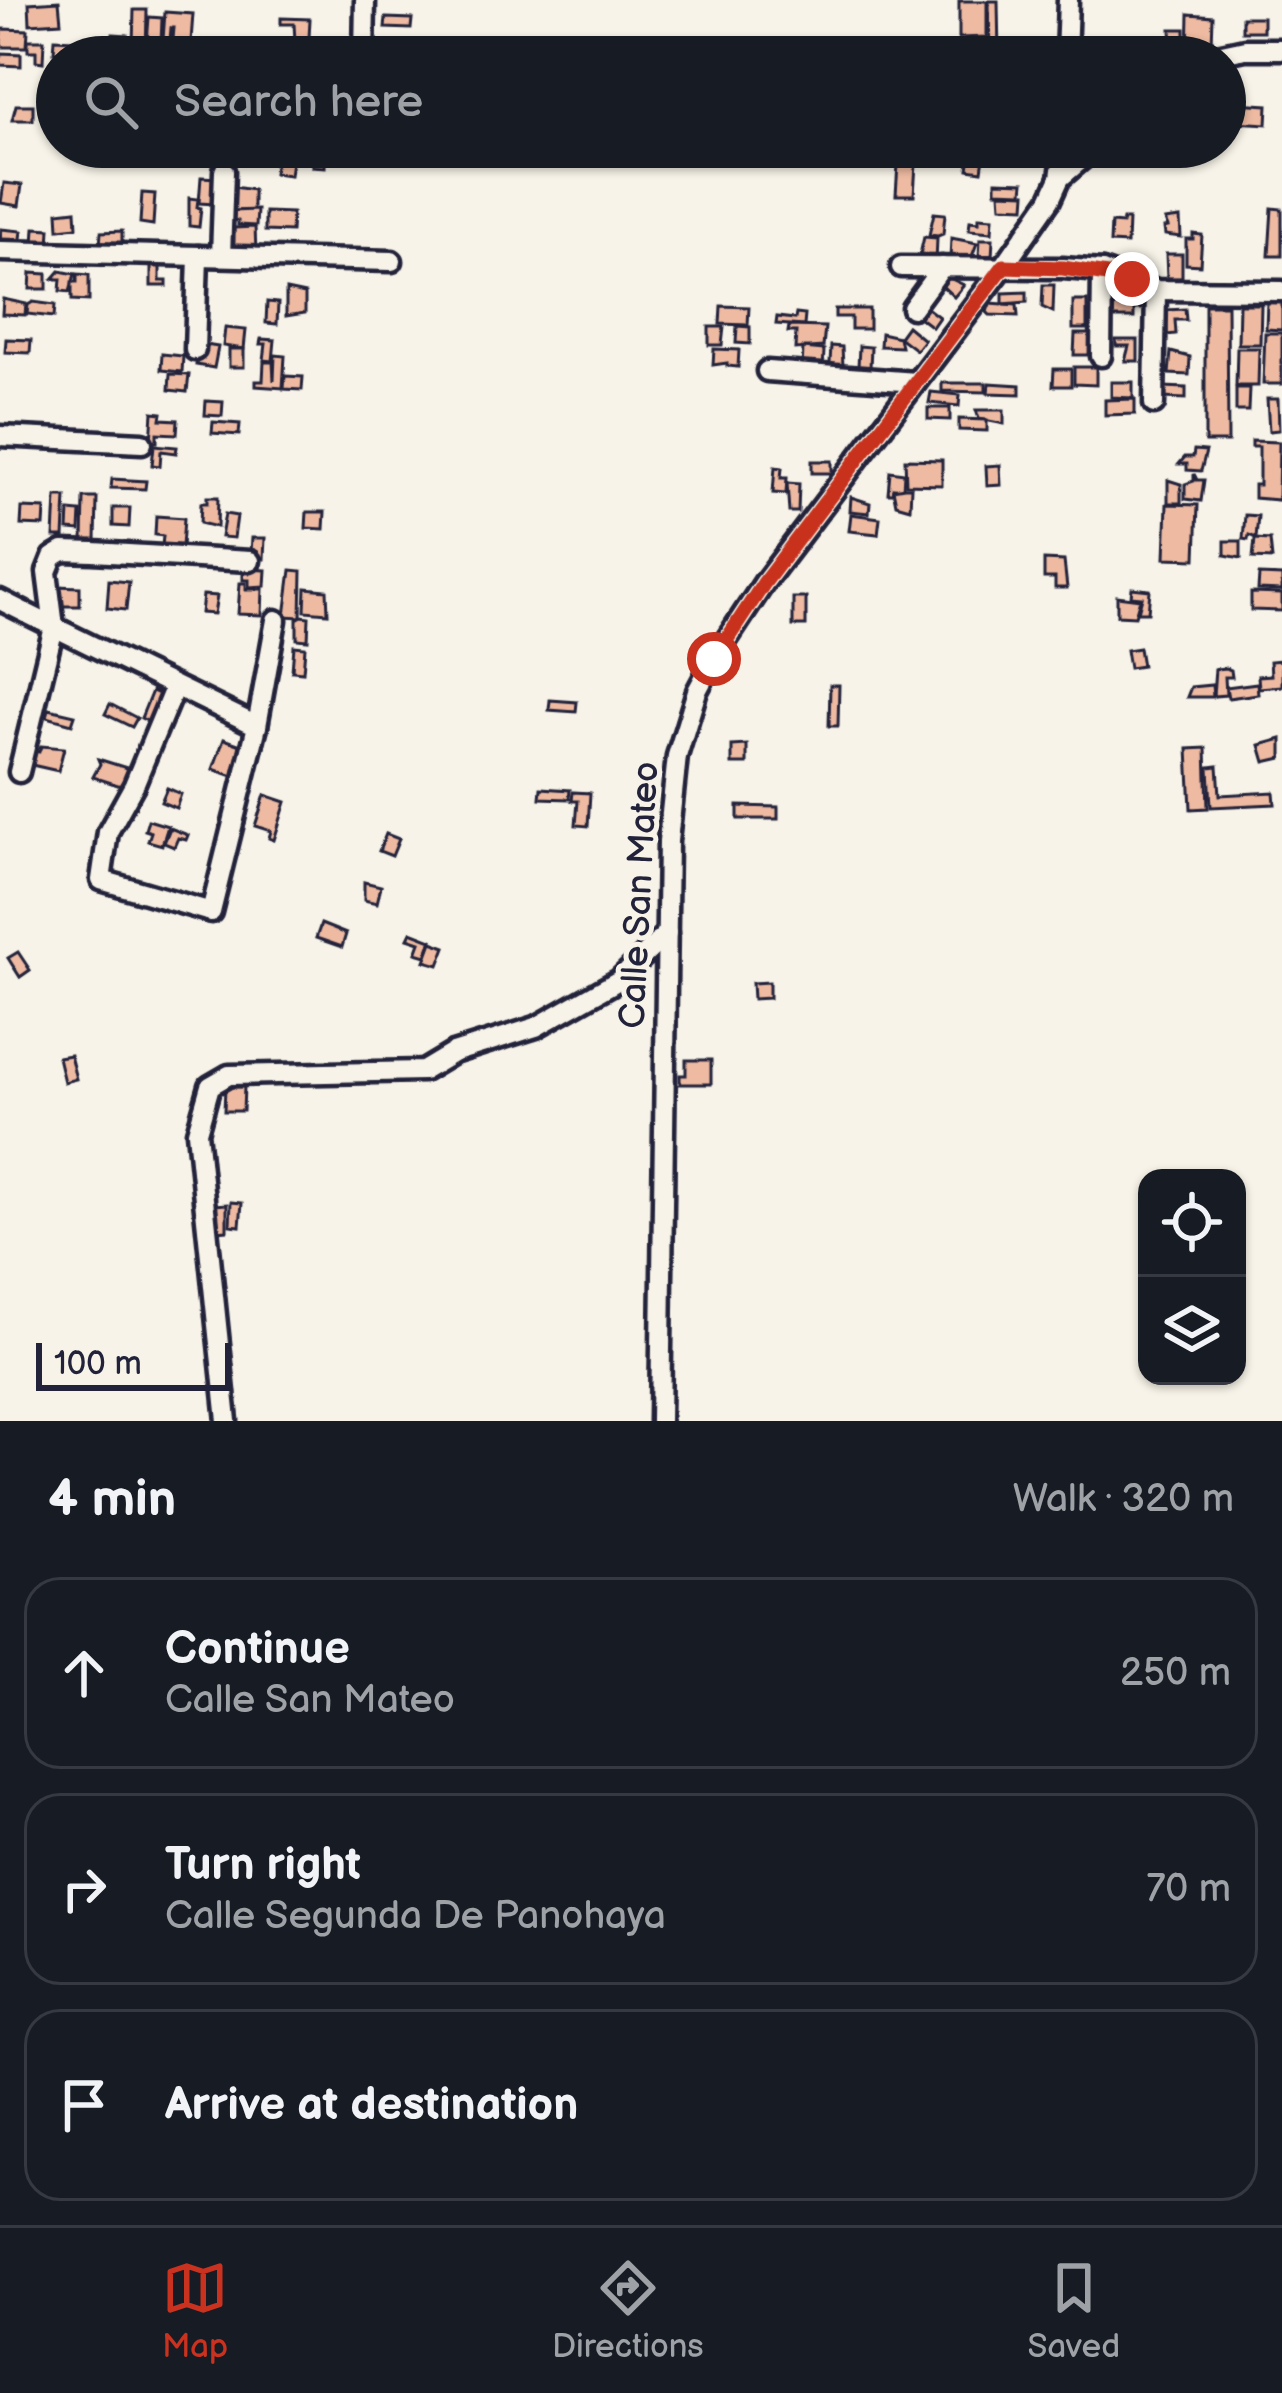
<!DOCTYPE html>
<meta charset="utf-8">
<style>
:root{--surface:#171b24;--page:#242831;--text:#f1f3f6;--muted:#9ea1a6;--line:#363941;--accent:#c8321e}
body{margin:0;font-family:"Balsamiq Sans",sans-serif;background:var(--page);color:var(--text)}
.controls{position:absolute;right:36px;bottom:36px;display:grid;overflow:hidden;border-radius:24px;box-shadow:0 3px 9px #0004}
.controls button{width:108px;height:108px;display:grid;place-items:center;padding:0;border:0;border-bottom:3px solid var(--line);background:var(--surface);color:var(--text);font:60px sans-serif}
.scale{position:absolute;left:36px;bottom:30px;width:195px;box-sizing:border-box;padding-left:12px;border:6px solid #22223b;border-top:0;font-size:33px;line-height:42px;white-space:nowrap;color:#22223b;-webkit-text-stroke:9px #f7f3e8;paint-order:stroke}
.stop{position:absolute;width:36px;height:36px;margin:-27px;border:9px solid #c8321e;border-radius:50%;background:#fff}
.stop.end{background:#c8321e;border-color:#fff;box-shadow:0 3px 12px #0008}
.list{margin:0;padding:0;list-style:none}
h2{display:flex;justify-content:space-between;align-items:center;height:156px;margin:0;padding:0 48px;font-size:51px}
h2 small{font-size:39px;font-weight:400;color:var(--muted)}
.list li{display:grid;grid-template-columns:78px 1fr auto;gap:36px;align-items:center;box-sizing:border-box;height:192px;margin:0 24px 24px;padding:0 24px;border:3px solid var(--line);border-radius:36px}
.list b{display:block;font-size:45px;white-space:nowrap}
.list p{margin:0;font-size:39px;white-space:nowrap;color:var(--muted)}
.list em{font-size:39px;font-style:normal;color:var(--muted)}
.icon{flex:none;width:66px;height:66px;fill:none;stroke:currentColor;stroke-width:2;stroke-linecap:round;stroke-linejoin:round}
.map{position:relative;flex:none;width:1282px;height:1421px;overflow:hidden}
.search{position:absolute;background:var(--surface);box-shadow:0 3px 9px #0004;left:36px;right:36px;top:36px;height:132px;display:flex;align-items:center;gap:30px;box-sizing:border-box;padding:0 42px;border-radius:66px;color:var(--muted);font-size:45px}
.sheet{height:804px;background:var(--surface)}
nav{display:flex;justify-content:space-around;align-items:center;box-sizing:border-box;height:168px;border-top:3px solid var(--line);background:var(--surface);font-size:33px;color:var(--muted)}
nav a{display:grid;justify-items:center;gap:6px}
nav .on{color:var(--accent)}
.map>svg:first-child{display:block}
.building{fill:#eebaa1;stroke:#22223b;stroke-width:3}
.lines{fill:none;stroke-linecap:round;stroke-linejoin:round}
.minor-casing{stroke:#22223b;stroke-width:27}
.minor{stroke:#f7f3e8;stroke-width:18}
.route{stroke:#c8321e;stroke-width:15}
.labels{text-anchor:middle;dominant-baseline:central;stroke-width:10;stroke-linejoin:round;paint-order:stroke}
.street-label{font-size:36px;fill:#22223b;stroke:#f7f3e8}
</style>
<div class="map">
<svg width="1282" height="1421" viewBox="0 0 1282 1421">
<rect width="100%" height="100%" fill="#f7f3e8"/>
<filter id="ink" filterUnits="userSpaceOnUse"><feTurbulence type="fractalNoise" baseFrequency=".00833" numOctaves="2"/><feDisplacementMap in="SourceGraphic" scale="24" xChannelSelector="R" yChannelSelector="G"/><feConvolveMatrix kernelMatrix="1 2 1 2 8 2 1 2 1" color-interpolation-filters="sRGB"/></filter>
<g filter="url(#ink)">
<g class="building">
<path d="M59 1 61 22 30 24 29 3Z"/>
<path d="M959 1H987V37L959 38Z"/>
<path d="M989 1H998L999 57H990Z"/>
<path d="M134 10H147L146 55H142L138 44H133Z"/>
<path d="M165 12 193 14 191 41 173 40 174 28H171L170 40H163Z"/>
<path d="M1189 14 1213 16 1212 45 1188 56Z"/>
<path d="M149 17 162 18 161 44H147Z"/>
<rect x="1242" y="17" width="21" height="14"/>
<path d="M281 18 310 19 308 57H296L294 24H281Z"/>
<path d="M386 18 412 19 411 29 385 28Z"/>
<path d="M2 29 28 30 27 47H1Z"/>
<path d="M1171 29H1185V46H1172Z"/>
<path d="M113 34 127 35V40H131L130 53 125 57H111Z"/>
<path d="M55 39 72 40 71 53 54 52Z"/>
<path d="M28 40H44L43 62 36 61V51H28Z"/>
<path d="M176 42 192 43V57H175Z"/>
<path d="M1 53 21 54V66L0 65Z"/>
<path d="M1236 103 1268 105 1267 124 1235 122Z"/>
<path d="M16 105H33V120H12Z"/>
<path d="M325 147V167L312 166V148L307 147Z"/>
<path d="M971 149 985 150 982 171 968 169Z"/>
<path d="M277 152 293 154 290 175 274 173Z"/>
<path d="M898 164H916L914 195H896Z"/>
<path d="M201 177 217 178 215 204 199 203Z"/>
<path d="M996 181 1024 182 1023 192 996 191Z"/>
<path d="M4 183 22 185 19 206 1 203Z"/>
<path d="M234 187 253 190V211H234Z"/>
<path d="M1000 192 1026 193 1025 207 1001 206Z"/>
<path d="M142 193 155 194 153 225 140 223Z"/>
<path d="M189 198 198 199 197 207 201 208 199 227 189 226Z"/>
<path d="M1272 208 1282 209V256H1269Z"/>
<path d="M76 210 77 227 59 229 58 212Z"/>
<path d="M257 210 256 226 238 225V221L231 220V211Z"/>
<path d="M265 212 292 213 291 232 265 231Z"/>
<path d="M934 213 945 214 943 234 938 236 929 235Z"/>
<path d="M979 217 993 218 992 232 969 230 970 221 979 222Z"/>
<path d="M1180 218 1181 237 1165 235 1164 228 1168 227 1165 220Z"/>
<path d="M1123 220H1128L1127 244 1110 243 1111 223 1122 224Z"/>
<path d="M255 227 256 252H245V246H234V228Z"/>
<path d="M35 228 50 229 49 246 34 245Z"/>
<path d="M1 229 22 231 20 246 0 244Z"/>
<path d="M122 231V245H100L101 232Z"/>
<path d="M1193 234 1202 235 1200 265 1186 264V239H1193Z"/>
<path d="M924 237 937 238 936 263 919 259Z"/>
<path d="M951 238 977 243 971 259 950 260Z"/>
<path d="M980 239H993L992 257 979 256Z"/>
<path d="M1166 254H1182V278H1167Z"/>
<path d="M151 263H160V281H167V286H151Z"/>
<path d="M60 271 75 274 70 292 60 291 61 279H53Z"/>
<path d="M31 273 47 274V289H30Z"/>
<path d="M77 274 89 275V301L72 300V282H77Z"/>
<path d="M945 276 964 285 954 297 939 283Z"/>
<path d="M1043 285H1054L1053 312 1042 307Z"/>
<path d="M286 290 305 294V313L286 316Z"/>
<path d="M1027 292V302L1003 304V293Z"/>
<path d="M3 299 26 304 25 315 2 314Z"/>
<path d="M1111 300H1141V309H1134V318H1114Z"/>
<rect x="1073" y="301" width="14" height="28"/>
<path d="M1267 301H1282V330L1266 329Z"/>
<path d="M33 302 55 305 54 317 27 314 28 305Z"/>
<path d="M267 302 278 303 277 324 266 323Z"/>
<path d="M990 303 1017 305 1018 316 990 315 987 312Z"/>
<path d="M1239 304H1261L1260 344H1238Z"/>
<path d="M923 305 939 317 932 327 916 315Z"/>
<path d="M1205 305H1227L1228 442H1205Z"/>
<path d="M721 306 749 307 748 325 720 324Z"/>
<path d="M835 309H869V329H851V317H835Z"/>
<path d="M1185 309 1186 320H1175L1176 334 1167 335 1166 310Z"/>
<path d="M796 314 805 315 804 326 776 324 777 317 795 319Z"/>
<path d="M737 326 750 327V344L736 343Z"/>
<path d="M789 326 825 327 823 347 795 349 796 332H788Z"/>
<path d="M907 326 924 340 916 350 899 337Z"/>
<path d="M709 327H724L722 345H709Z"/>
<path d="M225 328 246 330 244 349 223 346Z"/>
<path d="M881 333 899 337 901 347 880 346Z"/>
<path d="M1265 333H1282V384H1263Z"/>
<path d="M1075 334H1097V355H1074Z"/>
<path d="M6 339 31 340 30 353 5 352Z"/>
<path d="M261 339 275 340 273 361 264 360 266 344H260Z"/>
<path d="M1116 340H1138V361H1125L1129 346H1116Z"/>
<path d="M199 344 218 347 214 368 196 365Z"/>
<path d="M831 346 842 347 843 366 830 363Z"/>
<path d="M859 346 871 347 870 368 858 367Z"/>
<path d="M803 348 824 350 823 370 802 369Z"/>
<path d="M1237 348H1259L1258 386H1236Z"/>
<rect x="229" y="349" width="15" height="18"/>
<path d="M714 349 739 350 738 367 727 366V363L713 365Z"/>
<path d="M1171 352 1190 357 1189 375 1169 374Z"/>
<path d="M162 354 183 356 182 372 161 370Z"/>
<path d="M275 355 285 356 283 388 256 386V381H263L264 362H273L274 381Z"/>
<path d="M1074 367H1096V385L1074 384Z"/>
<path d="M1054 369H1071V386H1053Z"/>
<path d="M170 374 189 375 187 392 169 390Z"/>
<path d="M285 376 303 377 302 390 284 389Z"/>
<path d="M1111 382H1133V398L1111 397Z"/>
<path d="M942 383H986V392L942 391Z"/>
<path d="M989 383 1020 385V394L988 393Z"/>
<path d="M1163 387 1186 388V399L1163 398Z"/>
<path d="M1236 388H1249L1248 411H1236Z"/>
<path d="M931 392 960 395 959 406 929 403Z"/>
<path d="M1135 399V414L1105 415V400Z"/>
<path d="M1267 399H1278L1279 430 1269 431Z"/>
<path d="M206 401 223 402 222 416 205 415Z"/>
<path d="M928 408H950V420L928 419Z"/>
<path d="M976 410H1004V424L979 419Z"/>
<path d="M153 412 162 413 161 419 178 420 177 434 157 433V442H151Z"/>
<path d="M959 419 987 420V431L959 430Z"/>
<path d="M213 422 240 424 239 435 212 433Z"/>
<path d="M1252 441 1279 442 1278 500 1254 498V485H1259V447H1252Z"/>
<path d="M154 445 177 447 176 453 161 451 160 466 152 465Z"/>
<path d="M1194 450 1206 451 1201 471 1187 470V464H1179L1185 457H1193Z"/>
<path d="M905 459 942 460V485L906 484Z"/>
<rect x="812" y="461" width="20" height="12"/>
<path d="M1000 465 1001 485 987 486 986 466Z"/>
<path d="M775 467 782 468 781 478H787L786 494 773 493Z"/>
<path d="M890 471 904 473 903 489 893 488 892 493H888Z"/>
<path d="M1194 474 1197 480H1204L1201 501 1185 499V484L1194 481Z"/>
<path d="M112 479 146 481 145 489 111 488Z"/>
<path d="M1168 480 1181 484V503H1168Z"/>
<path d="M787 483 799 484 798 512H789Z"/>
<path d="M904 487H911L910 508 896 504 893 489Z"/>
<path d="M56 497H66L64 537H54Z"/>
<path d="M207 497H218L217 527 200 523 201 503H207Z"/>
<path d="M851 497 870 503 869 513 850 511Z"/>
<path d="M84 498H97L96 541H83Z"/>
<path d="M1167 504 1198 505 1196 559 1165 558Z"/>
<path d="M22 508 45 509 44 526 21 525Z"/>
<path d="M113 508H130L129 527 113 526Z"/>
<path d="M69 511 81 512 80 531 68 530Z"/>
<path d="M307 512H325L324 529 306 528Z"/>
<path d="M225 514 237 516 234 538 221 537Z"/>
<path d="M851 514 880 518 878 534 849 531Z"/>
<path d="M1245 515 1258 516 1256 538 1249 535 1248 540 1243 539Z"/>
<path d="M156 516 184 518 182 547 162 546 163 536 155 535Z"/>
<path d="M252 538H265L264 559H257V552H251Z"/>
<path d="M1255 539 1270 540 1272 559 1253 558Z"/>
<path d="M1225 541H1241V558L1225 555Z"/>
<path d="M1044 560 1064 561 1067 588H1055V578H1044Z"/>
<path d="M243 569 266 570 265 586 249 587V580H243Z"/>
<path d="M291 570 302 571 301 617 285 616Z"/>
<path d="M1259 575 1282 576V591L1258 590Z"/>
<path d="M109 580 129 582 126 610 107 608Z"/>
<path d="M240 583H246V589H263L262 615 238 614Z"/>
<path d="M56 586 80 587V606H56Z"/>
<path d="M306 588 327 590 328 613 305 611Z"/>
<path d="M1132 588 1150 590 1148 612H1138L1142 597 1131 596Z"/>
<path d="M1251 593 1282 594V611L1251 610Z"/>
<path d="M203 595 217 596 214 614 201 613Z"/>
<path d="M1117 596 1140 599 1135 616 1117 615Z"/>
<rect x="793" y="598" width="13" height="28"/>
<path d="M302 616 309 617 308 640 297 639V619Z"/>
<path d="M294 646 305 647 303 672 292 671Z"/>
<path d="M1139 648 1142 666 1129 668 1126 650Z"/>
<path d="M1282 660V686L1259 688 1258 676 1271 675 1270 661Z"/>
<path d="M1226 668 1231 670 1232 677H1225L1226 695 1213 696 1215 669Z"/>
<path d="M1257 683 1258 694 1228 698 1226 687Z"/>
<path d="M830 685H839L838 726H829Z"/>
<path d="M1212 685 1213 697H1187L1191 687Z"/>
<path d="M152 691 163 696 151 723 141 718Z"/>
<path d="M550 700 577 702 576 712 549 710Z"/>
<path d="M110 704 137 718 132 727 105 714Z"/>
<path d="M49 709 75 715 72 724 47 717Z"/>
<path d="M224 739 244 746 233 776 213 769Z"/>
<path d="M1282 739V758L1265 762 1260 745Z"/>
<path d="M747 745V764H732V746Z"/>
<path d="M41 746 64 748 58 771 32 765 35 751 39 752Z"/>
<path d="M1206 748 1208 808 1191 809 1188 749Z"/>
<path d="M98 759 130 769 124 787 93 777 100 764Z"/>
<path d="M1218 766 1220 795 1274 792 1275 804 1211 807 1209 767Z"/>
<path d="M167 788 181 794 176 808 161 802Z"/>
<path d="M541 788 570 790 569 799 540 798Z"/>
<path d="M573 792 590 793 588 826 576 825 578 801H572Z"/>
<path d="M265 795 286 802 274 840 269 838 271 831 255 826Z"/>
<path d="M738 806 778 807V819H738Z"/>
<path d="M148 820 168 826 162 845 148 841 151 832 145 830Z"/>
<path d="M170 828 188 835 186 840 178 838 174 847 164 843Z"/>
<path d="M386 834 399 839 392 856 379 851Z"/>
<path d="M364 882 381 886 377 903 364 900Z"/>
<path d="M321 924 346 934 342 947 316 938Z"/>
<path d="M411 932 432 940 426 956 416 953 420 942 408 938Z"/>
<path d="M432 942 446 947 439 965 425 961Z"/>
<path d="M18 952 30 970 20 977 8 958Z"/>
<path d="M769 982V998L753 999 752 983Z"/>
<path d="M70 1055 76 1079 64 1082 58 1057Z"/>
<path d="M686 1060H711V1084H680V1075H686Z"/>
<path d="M225 1087H244L243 1111H224Z"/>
<path d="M231 1202 242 1203 240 1226 230 1225Z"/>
<path d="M227 1204V1230L215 1231 214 1205Z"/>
</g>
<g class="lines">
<defs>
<g id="minor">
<path d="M364 57 365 0"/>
<path d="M1066 57 1068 0"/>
<path d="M1208 57 1245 49H1282"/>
<path d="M1060 178 1064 147"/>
<path d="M0 251 392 261"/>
<path d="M221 256 224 171"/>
<path d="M901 267 1063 268 1102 271 1156 290 1282 291"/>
<path d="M912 308 942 267"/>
<path d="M195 350 198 256"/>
<path d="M1101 356 1102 271"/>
<path d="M767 371 916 382"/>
<path d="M1154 404 1156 290"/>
<path d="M0 436 142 443"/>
<path d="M0 600C85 643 171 684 257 726L211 912 101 880 108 832 134 785 175 686"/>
<path d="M257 726 276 620"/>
<path d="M19 772 54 627 47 572 53 557 63 551 93 552 250 561"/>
<path d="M227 1421 197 1132 210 1086 229 1075 423 1071 453 1053 536 1027 619 980 667 933"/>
<path d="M660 1421 668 841 677 756 697 691 714 659 764 583 1004 266 1050 200 1060 178 1096 147"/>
</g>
</defs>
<use href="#minor" class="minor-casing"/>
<use href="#minor" class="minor"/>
</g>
</g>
<g class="lines" filter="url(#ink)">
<path class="route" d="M714 659 764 583 1004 266 1063 268 1132 279"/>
</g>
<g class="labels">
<g class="street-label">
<text transform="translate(640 895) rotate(-87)">Calle San Mateo</text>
</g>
</g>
</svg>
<div class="controls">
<button><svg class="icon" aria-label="locate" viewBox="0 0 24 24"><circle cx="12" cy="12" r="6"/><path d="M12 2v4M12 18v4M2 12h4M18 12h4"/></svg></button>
<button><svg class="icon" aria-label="layers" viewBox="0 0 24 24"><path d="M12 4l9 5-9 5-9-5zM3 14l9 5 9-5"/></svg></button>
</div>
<div class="scale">100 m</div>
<div class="stop" style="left:714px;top:659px"></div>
<div class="stop end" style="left:1132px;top:279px"></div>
<div class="search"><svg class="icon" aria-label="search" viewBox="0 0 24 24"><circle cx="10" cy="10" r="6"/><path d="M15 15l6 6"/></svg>Search here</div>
</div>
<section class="sheet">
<h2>4 min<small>Walk · 320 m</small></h2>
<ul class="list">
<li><svg class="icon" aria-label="ahead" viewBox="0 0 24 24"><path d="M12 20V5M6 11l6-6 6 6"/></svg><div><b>Continue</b><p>Calle San Mateo</p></div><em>250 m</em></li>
<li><svg class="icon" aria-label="right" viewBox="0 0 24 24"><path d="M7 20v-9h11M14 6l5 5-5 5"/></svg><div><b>Turn right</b><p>Calle Segunda De Panohaya</p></div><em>70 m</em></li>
<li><svg class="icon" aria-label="arrive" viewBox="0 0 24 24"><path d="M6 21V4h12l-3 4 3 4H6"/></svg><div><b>Arrive at destination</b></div></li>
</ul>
</section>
<nav>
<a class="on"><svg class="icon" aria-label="map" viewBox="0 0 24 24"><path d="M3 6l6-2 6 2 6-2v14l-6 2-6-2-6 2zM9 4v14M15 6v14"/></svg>Map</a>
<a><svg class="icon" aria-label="directions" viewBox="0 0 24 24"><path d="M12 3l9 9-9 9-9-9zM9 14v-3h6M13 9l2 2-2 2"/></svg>Directions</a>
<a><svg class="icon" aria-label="saved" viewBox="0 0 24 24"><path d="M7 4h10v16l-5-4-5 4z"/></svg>Saved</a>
</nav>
